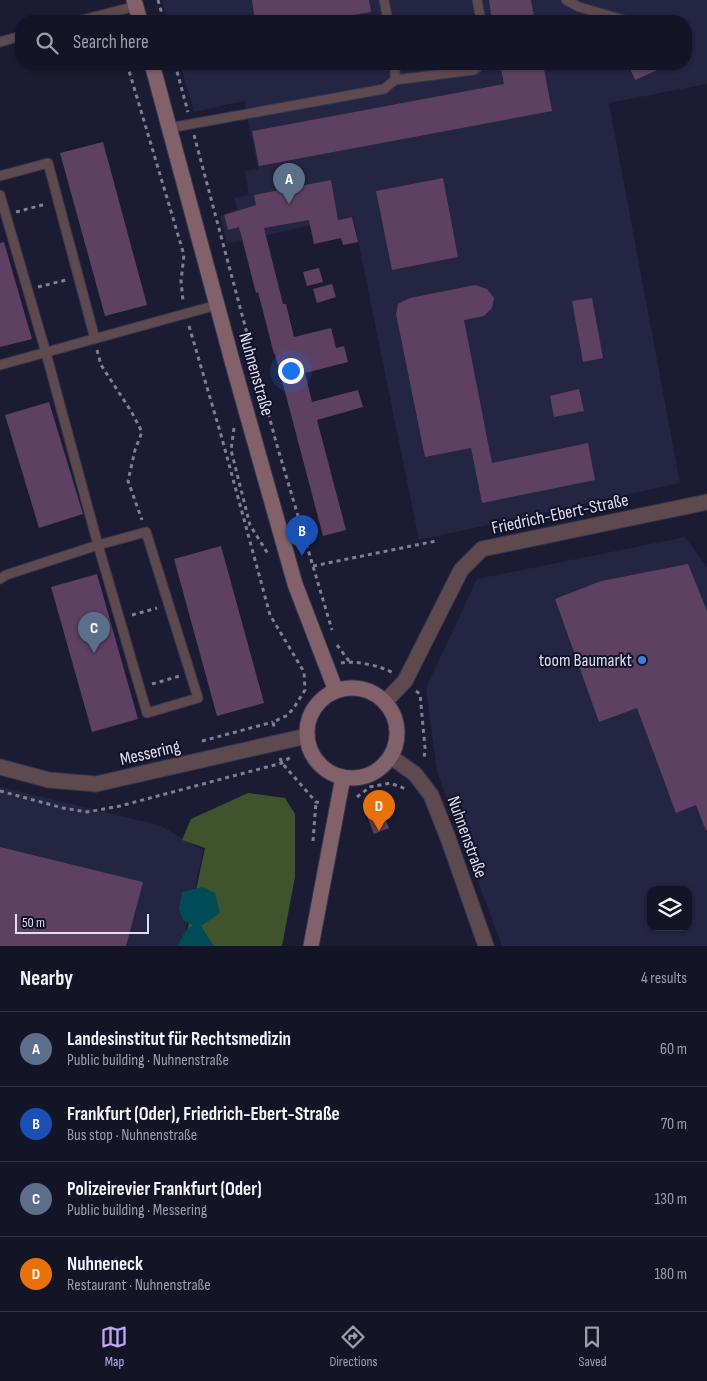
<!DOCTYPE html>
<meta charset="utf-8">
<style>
:root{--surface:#141427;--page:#1d1d2f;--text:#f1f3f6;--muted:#9d9ea7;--line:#334;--accent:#c1a8f3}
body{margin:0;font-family:"Sofia Sans Condensed",sans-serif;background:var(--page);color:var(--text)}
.controls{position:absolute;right:15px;bottom:15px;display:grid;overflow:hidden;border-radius:10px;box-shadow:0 1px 4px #0004}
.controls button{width:45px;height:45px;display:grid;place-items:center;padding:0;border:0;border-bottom:1px solid var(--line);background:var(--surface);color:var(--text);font:25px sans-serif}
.scale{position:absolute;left:15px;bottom:12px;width:134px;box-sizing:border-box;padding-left:5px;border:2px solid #dddff0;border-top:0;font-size:14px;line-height:18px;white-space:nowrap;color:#dddff0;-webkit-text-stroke:4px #12112a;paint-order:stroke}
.you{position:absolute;left:290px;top:370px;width:18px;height:18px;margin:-12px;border:4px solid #fff;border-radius:50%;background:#1a73e8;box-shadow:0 0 0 8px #1a73e833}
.badge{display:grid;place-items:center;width:32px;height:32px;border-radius:50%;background:var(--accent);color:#fff;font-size:16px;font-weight:700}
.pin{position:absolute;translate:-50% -41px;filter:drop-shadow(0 1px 2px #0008)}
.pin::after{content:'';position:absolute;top:26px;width:18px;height:15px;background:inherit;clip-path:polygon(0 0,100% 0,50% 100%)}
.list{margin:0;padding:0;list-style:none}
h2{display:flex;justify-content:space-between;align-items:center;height:65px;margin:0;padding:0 20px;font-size:21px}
h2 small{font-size:16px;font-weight:400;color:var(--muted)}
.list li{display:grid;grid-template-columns:32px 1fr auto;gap:15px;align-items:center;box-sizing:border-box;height:75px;padding:0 20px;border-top:1px solid var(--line)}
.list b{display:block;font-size:19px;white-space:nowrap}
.list p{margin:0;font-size:16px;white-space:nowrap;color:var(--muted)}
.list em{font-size:16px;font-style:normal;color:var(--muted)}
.icon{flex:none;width:28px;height:28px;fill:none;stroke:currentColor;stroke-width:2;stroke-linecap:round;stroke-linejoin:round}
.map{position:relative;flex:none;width:707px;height:946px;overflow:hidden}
.search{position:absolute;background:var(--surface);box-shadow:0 1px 4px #0004;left:15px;right:15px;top:15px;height:55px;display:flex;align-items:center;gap:12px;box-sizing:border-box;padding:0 18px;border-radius:20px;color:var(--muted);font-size:19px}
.sheet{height:365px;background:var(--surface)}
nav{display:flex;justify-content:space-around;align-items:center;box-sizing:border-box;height:70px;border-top:1px solid var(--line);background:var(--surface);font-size:14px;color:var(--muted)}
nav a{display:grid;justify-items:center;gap:2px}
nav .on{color:var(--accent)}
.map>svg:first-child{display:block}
.built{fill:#242443;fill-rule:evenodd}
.forest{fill:#3f542c}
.water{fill:#004b58}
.building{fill:#5d4062}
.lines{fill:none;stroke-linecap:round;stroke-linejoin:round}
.lane-casing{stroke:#36364e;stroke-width:11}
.street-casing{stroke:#36364e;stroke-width:17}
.secondary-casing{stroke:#36364e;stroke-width:17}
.path{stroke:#7e7f94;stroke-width:3;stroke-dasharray:4 4;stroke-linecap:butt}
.lane{stroke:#5e494f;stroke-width:9}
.street{stroke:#5e494f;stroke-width:15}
.secondary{stroke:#83616b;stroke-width:15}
.shop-dot{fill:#3f7fe0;stroke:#12112a;stroke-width:2}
.labels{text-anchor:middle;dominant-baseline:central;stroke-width:4;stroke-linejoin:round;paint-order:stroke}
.street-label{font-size:18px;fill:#dddff0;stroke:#12112a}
.poi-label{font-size:18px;fill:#dddff0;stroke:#12112a;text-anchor:end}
</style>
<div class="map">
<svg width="707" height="946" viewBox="0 0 707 946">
<rect width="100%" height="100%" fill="#1b1b34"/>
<g class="built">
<path d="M161 0H707V84L609 103 680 483 419 540 353 216 227 244 220 216 237 209 234 198 249 195 245 171 258 169 244 101 194 112 180 64H686V21H168Z"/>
<path d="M685 537 707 567V946H502L437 772 426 688 477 579ZM651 890H688V927H651Z"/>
<path d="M0 787 159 825 203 850 182 946H0Z"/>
</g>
<path class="forest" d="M248 793 285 798 295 814V877L282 946H184L205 848 182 840 191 819Z"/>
<path class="water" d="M203 887 215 893 220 913 201 926 214 946H177L186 930 193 925 183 920 179 909 182 892Z"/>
<g class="building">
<path d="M252 0H369L371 12 317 21H255Z"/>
<path d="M489 0H531L535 21H492Z"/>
<path d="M500 64H543L552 111 259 166 252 131 504 84Z"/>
<path d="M628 64H671L635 80Z"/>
<path d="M103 142 147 305 105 316 60 153Z"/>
<path d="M443 178 458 257 392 270 376 191Z"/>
<path d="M331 180 338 220 352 217 358 242 343 245 341 238 314 244 309 220 264 228 283 304H286L294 337 331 328 336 348 344 346 348 362 305 373 312 402 358 390 363 407 317 420 346 530 323 536 275 354H274L258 292 256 293 239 227 228 230 224 215 256 205 254 195Z"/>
<path d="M4 242 32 339 0 347V243Z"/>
<path d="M319 268 323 282 307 286 303 272Z"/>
<path d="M332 284 336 297 317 303 313 289Z"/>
<path d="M475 285 487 289 494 298 492 308 484 316 464 320 492 463 588 443 595 480 482 503 471 448 425 457 396 314 398 304 410 298Z"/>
<path d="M592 298 603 358 583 362 572 301Z"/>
<path d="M579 389 584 411 554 417 550 396Z"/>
<path d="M49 402 83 514 39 528 5 415Z"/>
<path d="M221 546 264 703 217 716 174 559Z"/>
<path d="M688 564 707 611V830L706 831 696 805 676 813 637 708 599 722 555 599 601 581Z"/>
<path d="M97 574 138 719 92 732 51 587Z"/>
<path d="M382 811 389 828 374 834 367 816Z"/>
<path d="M0 847 143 882 126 946H0Z"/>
</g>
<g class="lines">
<defs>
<g id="lane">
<path d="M384 0 388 21"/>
<path d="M477 0 481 21"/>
<path d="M566 0 579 7 628 21"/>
<path d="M78 21 136 6"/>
<path d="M0 42 21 36"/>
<path d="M395 80 474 70 481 64"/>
<path d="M169 128 384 89 395 80V64"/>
<path d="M0 176 48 163 95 339"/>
<path d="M0 195 46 353 98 545 147 713 198 698 146 532 98 545 6 575 0 579"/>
<path d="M0 365 217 305"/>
</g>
<g id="street">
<path d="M385 702 405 681 461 570 482 549 707 502"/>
<path d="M391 757 415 774 431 795 448 838 486 946"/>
<path d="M0 767 49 780 96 784 307 736"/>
</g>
<g id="secondary">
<path d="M134 0 140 21"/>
<path d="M152 64 234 368 295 584 336 691"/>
<circle cx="352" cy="733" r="45"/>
<path d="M311 946 343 777"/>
</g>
</defs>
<use href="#lane" class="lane-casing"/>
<use href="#street" class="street-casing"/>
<use href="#secondary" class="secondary-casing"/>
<g class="path">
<path d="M158 0 164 21"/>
<path d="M127 64 184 255 181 281 183 301"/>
<path d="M175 64 188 112"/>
<path d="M194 135 276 442 332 630"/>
<path d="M16 212 46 204"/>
<path d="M38 287 66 280"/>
<path d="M189 326 221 435 270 615 304 672 305 690 295 706 288 715 273 722 274 727"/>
<path d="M97 350 101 365 131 411 142 432 135 450 128 481 142 520"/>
<path d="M234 428 231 450 250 525 268 554"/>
<path d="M313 566 436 541"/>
<path d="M132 615 157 608"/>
<path d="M337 645 349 661"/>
<path d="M341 663C354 660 382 666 393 673"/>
<path d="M152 684 180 676"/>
<path d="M416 691 420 694 425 748 424 760"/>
<path d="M202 741 273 722"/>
<path d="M280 758 282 763 316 802 322 803"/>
<path d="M0 791 63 808 87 812 120 806 282 763 291 757"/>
<path d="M357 797 370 787 390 783 406 789"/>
<path d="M313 841 316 802"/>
</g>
<use href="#lane" class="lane"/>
<use href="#street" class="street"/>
<use href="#secondary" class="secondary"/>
</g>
<circle class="shop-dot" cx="642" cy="660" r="5"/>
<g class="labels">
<g class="street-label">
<text transform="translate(256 374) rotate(74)">Nuhnenstraße</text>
<text transform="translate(560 514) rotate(-12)">Friedrich-Ebert-Straße</text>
<text transform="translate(150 753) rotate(-13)">Messering</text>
<text transform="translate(467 837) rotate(70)">Nuhnenstraße</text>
</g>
<g class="poi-label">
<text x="632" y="660">toom Baumarkt</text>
</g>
</g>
</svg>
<div class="controls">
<button><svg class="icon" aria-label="layers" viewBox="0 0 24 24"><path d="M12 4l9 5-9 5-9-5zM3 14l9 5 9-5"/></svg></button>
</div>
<div class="scale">50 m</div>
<div class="you"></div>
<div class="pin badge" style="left:289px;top:204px;background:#5c6f8a">A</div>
<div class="pin badge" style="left:302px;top:556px;background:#1a4fb4">B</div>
<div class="pin badge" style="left:94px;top:653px;background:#5c6f8a">C</div>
<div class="pin badge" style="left:379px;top:831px;background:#e8710a">D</div>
<div class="search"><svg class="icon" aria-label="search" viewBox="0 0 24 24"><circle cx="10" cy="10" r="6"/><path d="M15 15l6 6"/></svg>Search here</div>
</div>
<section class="sheet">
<h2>Nearby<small>4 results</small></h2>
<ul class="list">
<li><span class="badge" style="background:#5c6f8a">A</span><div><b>Landesinstitut für Rechtsmedizin</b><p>Public building · Nuhnenstraße</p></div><em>60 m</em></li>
<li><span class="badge" style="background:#1a4fb4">B</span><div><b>Frankfurt (Oder), Friedrich-Ebert-Straße</b><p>Bus stop · Nuhnenstraße</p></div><em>70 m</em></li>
<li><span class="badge" style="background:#5c6f8a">C</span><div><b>Polizeirevier Frankfurt (Oder)</b><p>Public building · Messering</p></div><em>130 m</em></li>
<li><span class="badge" style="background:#e8710a">D</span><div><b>Nuhneneck</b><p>Restaurant · Nuhnenstraße</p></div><em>180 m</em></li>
</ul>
</section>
<nav>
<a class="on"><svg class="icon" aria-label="map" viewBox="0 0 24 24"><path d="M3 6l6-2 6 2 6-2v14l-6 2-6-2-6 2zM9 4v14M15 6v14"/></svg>Map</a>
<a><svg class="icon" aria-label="directions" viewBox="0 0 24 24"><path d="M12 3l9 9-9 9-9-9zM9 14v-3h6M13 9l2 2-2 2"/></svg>Directions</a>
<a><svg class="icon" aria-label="saved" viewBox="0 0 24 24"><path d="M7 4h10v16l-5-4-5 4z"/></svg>Saved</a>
</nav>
